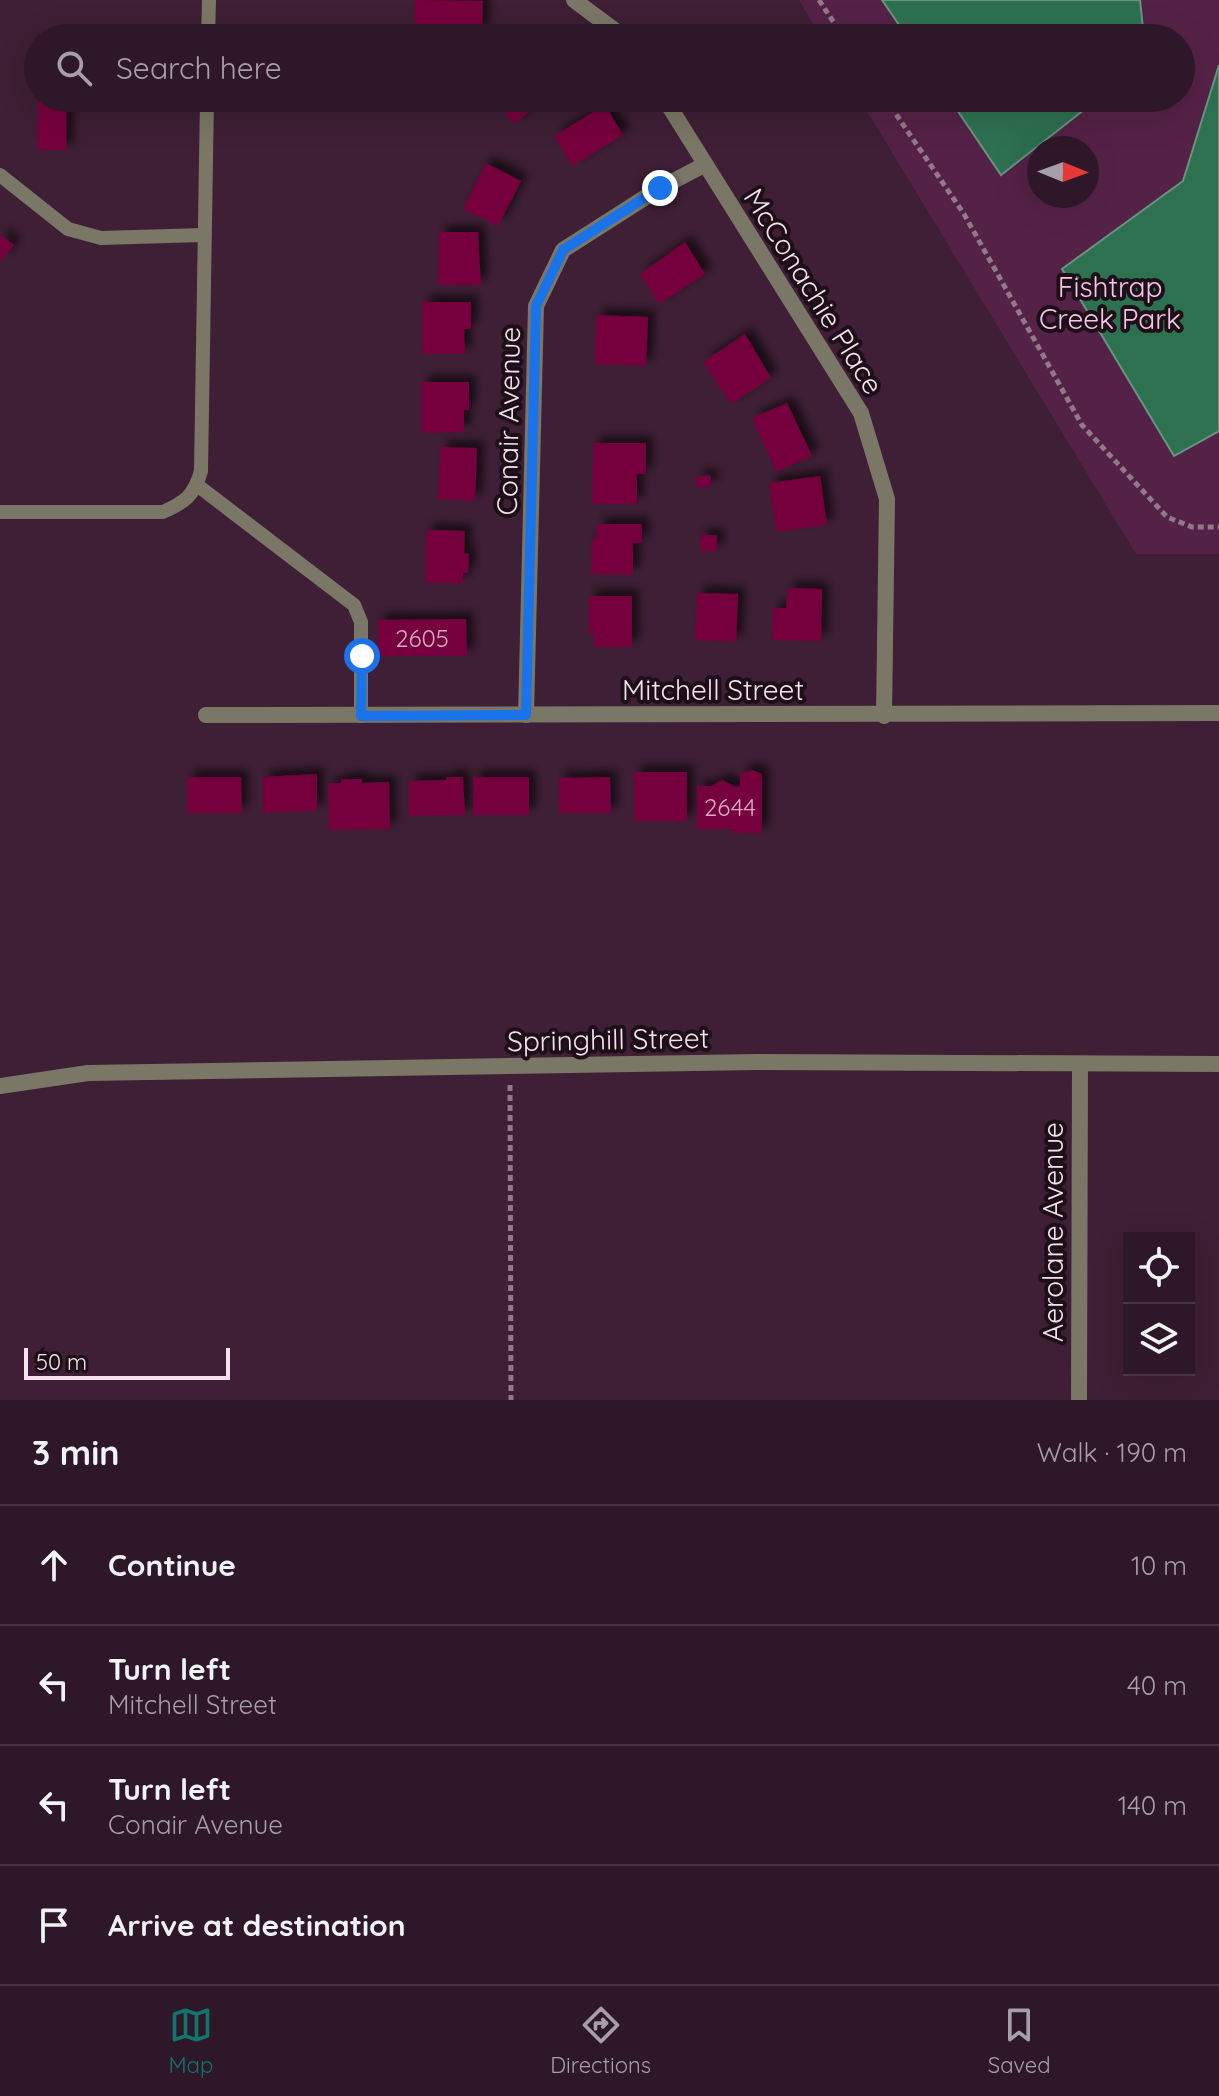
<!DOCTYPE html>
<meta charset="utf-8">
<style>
:root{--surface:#2e1728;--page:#3a2434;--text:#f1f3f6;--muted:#a79fa8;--line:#493645;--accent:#0f766e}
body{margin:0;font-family:Quicksand,sans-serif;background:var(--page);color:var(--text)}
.controls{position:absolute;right:24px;bottom:24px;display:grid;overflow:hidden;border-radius:0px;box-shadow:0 8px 32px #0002}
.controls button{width:72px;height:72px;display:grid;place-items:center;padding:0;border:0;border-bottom:2px solid var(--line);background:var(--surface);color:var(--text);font:40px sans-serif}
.compass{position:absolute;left:1027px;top:136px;width:72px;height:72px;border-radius:50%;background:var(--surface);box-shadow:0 8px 32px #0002;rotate:91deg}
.scale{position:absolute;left:24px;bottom:20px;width:206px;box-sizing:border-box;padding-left:8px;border:4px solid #f6e1ee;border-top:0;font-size:22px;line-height:28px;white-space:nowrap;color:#f6e1ee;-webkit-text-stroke:6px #1d0f18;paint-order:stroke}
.stop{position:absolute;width:24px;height:24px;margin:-18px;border:6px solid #1a73e8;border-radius:50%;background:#fff}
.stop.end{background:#1a73e8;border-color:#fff;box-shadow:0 2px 8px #0008}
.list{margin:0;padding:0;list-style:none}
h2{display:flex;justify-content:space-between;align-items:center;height:104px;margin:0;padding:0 32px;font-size:34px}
h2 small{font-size:26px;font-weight:400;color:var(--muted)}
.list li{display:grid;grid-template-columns:52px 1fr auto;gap:24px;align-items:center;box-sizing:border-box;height:120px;padding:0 32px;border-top:2px solid var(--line)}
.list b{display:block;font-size:30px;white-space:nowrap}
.list p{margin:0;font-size:26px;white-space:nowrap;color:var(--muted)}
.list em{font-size:26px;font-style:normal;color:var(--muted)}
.icon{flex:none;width:44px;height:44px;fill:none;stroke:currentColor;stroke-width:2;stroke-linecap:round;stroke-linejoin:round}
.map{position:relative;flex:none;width:1219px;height:1400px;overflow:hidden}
.search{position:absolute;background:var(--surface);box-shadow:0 8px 32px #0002;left:24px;right:24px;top:24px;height:88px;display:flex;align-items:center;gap:20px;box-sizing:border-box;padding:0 28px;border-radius:44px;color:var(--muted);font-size:30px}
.sheet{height:584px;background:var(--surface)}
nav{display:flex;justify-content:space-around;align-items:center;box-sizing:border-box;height:112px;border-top:2px solid var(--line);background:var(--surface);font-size:22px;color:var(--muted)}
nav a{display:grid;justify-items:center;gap:4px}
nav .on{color:var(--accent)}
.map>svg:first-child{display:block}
.green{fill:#552247;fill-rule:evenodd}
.water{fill:#2e7151;stroke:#6a9380;stroke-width:2}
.building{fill:#76063d;filter:url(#shadow)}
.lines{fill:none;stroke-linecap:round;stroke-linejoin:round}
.path{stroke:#93788a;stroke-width:5;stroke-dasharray:6 4;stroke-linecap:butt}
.lane{stroke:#7a7766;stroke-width:14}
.street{stroke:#7a7766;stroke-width:16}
.route{stroke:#1a73e8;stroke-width:10}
.labels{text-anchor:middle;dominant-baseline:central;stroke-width:8;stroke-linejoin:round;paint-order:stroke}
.number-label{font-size:24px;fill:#d6aac2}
.park-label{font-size:28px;fill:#f6c4e5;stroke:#1d0f18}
.street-label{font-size:28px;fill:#f6e1ee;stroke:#1d0f18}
</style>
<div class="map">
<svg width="1219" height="1400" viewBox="0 0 1219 1400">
<defs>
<filter id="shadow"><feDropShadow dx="7" dy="-7" stdDeviation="4" flood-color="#0009"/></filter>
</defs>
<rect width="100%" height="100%" fill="#3e1f35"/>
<path class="green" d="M799 0H1219V554H1136L859 98H1181V38H822ZM1039 148H1087V196H1039Z"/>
<g class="water">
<path d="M882 0H1140L1144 38H908Z"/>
<path d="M1219 65V431L1174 456 1062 269 1183 181Z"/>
<path d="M949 98H1099L1001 175Z"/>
</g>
<g class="building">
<path d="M415 0 483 1 482 34H462V38H414Z"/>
<path d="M38 98H67L66 150H37Z"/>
<path d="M493 98H542L544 100 514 124Z"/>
<path d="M605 105 623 135 572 166 554 136Z"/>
<path d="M486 163 521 181 498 226 463 209Z"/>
<path d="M439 232H478L481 285H438Z"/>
<path d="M0 234 14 245 0 262Z"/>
<path d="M685 242 705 274 659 304 640 274Z"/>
<path d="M422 302H471V329H464L465 354H422Z"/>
<path d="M596 315 648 317 646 366 595 364Z"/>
<path d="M745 334 771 378 731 404 703 362Z"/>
<path d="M421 382H469V410H464V432L421 433Z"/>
<path d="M787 403 812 456 776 472 752 418Z"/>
<path d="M593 443H646V474H637V504H592Z"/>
<path d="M440 447 477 448 475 501 438 499Z"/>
<path d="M710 475 712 486 697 488 696 477Z"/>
<path d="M820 476 827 525 776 532 769 483Z"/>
<path d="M597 524H642V543H633V575L591 574 592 538 596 539Z"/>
<path d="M426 530 465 531 464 553H469L468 573H463V583H425Z"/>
<rect x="700" y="535" width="17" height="16"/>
<path d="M788 588 822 589 821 641 772 640 773 608H786Z"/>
<path d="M697 593 738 594 736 642 695 640Z"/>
<path d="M589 596H632V647H594V634H589Z"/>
<path d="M466 619 467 656H378V620Z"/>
<path d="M752 770 762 774V833H731V829H697V786H711L722 780 734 786H740V774Z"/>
<rect x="634" y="772" width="53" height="49"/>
<path d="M317 774V811L263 813V777Z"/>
<path d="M187 777H241L242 813H187Z"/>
<path d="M446 777H463L465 815 409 816V781L446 780Z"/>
<rect x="473" y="777" width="56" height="38"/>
<path d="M610 777 611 813H559V778Z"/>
<path d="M341 779H362V783L389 782 390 829 329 830 328 783H341Z"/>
</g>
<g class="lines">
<g class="path">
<path d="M819 0 844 38"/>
<path d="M885 98 964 214 1082 425 1167 517 1192 527H1219"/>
<path d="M510 1085 511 1400"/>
</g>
<g class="lane">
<path d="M208 38 209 0"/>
<path d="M0 175 68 229 101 238 203 235"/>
<path d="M197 485 354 605 361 622V716"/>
<path d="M0 512H163C185 502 194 496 201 471L207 98"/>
</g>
<g class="street">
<path d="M574 0 625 38"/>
<path d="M664 98 861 413 887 499 884 716"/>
<path d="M206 715 1219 713"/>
<path d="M526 715 536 306 563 250 660 188 704 165"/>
<path d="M0 1086 88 1073 757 1062 1219 1064"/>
<path d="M1079 1400 1080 1065"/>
</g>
</g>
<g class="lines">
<path class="route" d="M362 656 361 716 526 715 536 306 563 250 660 188"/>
</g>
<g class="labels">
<g class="number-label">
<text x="422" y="638">2605</text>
<text x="730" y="807">2644</text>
</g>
<g class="park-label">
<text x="1110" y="286">Fishtrap<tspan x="1110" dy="32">Creek Park</tspan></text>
</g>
<g class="street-label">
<text transform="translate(814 291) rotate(58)">McConachie Place</text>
<text transform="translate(508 421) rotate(-89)">Conair Avenue</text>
<text x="713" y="689">Mitchell Street</text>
<text transform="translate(608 1039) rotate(-1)">Springhill Street</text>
<text transform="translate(1052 1232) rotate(-90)">Aerolane Avenue</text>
</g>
</g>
</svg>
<div class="controls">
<button><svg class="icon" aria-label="locate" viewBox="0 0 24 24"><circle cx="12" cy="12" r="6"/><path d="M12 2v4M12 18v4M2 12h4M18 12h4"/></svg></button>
<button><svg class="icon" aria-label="layers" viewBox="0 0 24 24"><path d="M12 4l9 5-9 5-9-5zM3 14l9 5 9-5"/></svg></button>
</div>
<svg class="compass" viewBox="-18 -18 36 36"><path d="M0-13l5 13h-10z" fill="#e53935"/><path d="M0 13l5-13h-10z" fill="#a79fa8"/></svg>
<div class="scale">50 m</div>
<div class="stop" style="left:362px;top:656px"></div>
<div class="stop end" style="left:660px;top:188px"></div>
<div class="search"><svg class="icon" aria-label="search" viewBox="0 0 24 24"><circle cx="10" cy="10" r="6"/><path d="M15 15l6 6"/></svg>Search here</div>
</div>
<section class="sheet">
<h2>3 min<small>Walk · 190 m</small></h2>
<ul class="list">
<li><svg class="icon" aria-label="ahead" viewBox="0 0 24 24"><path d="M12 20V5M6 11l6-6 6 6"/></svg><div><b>Continue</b></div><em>10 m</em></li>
<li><svg class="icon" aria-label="left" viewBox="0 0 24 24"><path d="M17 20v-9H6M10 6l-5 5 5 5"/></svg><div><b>Turn left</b><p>Mitchell Street</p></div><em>40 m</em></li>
<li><svg class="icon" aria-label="left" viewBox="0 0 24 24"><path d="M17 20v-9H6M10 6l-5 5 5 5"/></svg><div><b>Turn left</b><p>Conair Avenue</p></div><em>140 m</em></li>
<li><svg class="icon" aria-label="arrive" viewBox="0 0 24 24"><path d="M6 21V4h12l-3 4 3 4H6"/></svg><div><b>Arrive at destination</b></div></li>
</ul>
</section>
<nav>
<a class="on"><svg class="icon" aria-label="map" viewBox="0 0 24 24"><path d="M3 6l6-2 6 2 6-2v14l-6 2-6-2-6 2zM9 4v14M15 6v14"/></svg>Map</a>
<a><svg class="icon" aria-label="directions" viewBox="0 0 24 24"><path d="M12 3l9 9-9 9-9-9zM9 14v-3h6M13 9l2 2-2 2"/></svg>Directions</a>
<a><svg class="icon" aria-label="saved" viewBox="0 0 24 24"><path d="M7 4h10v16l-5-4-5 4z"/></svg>Saved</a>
</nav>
